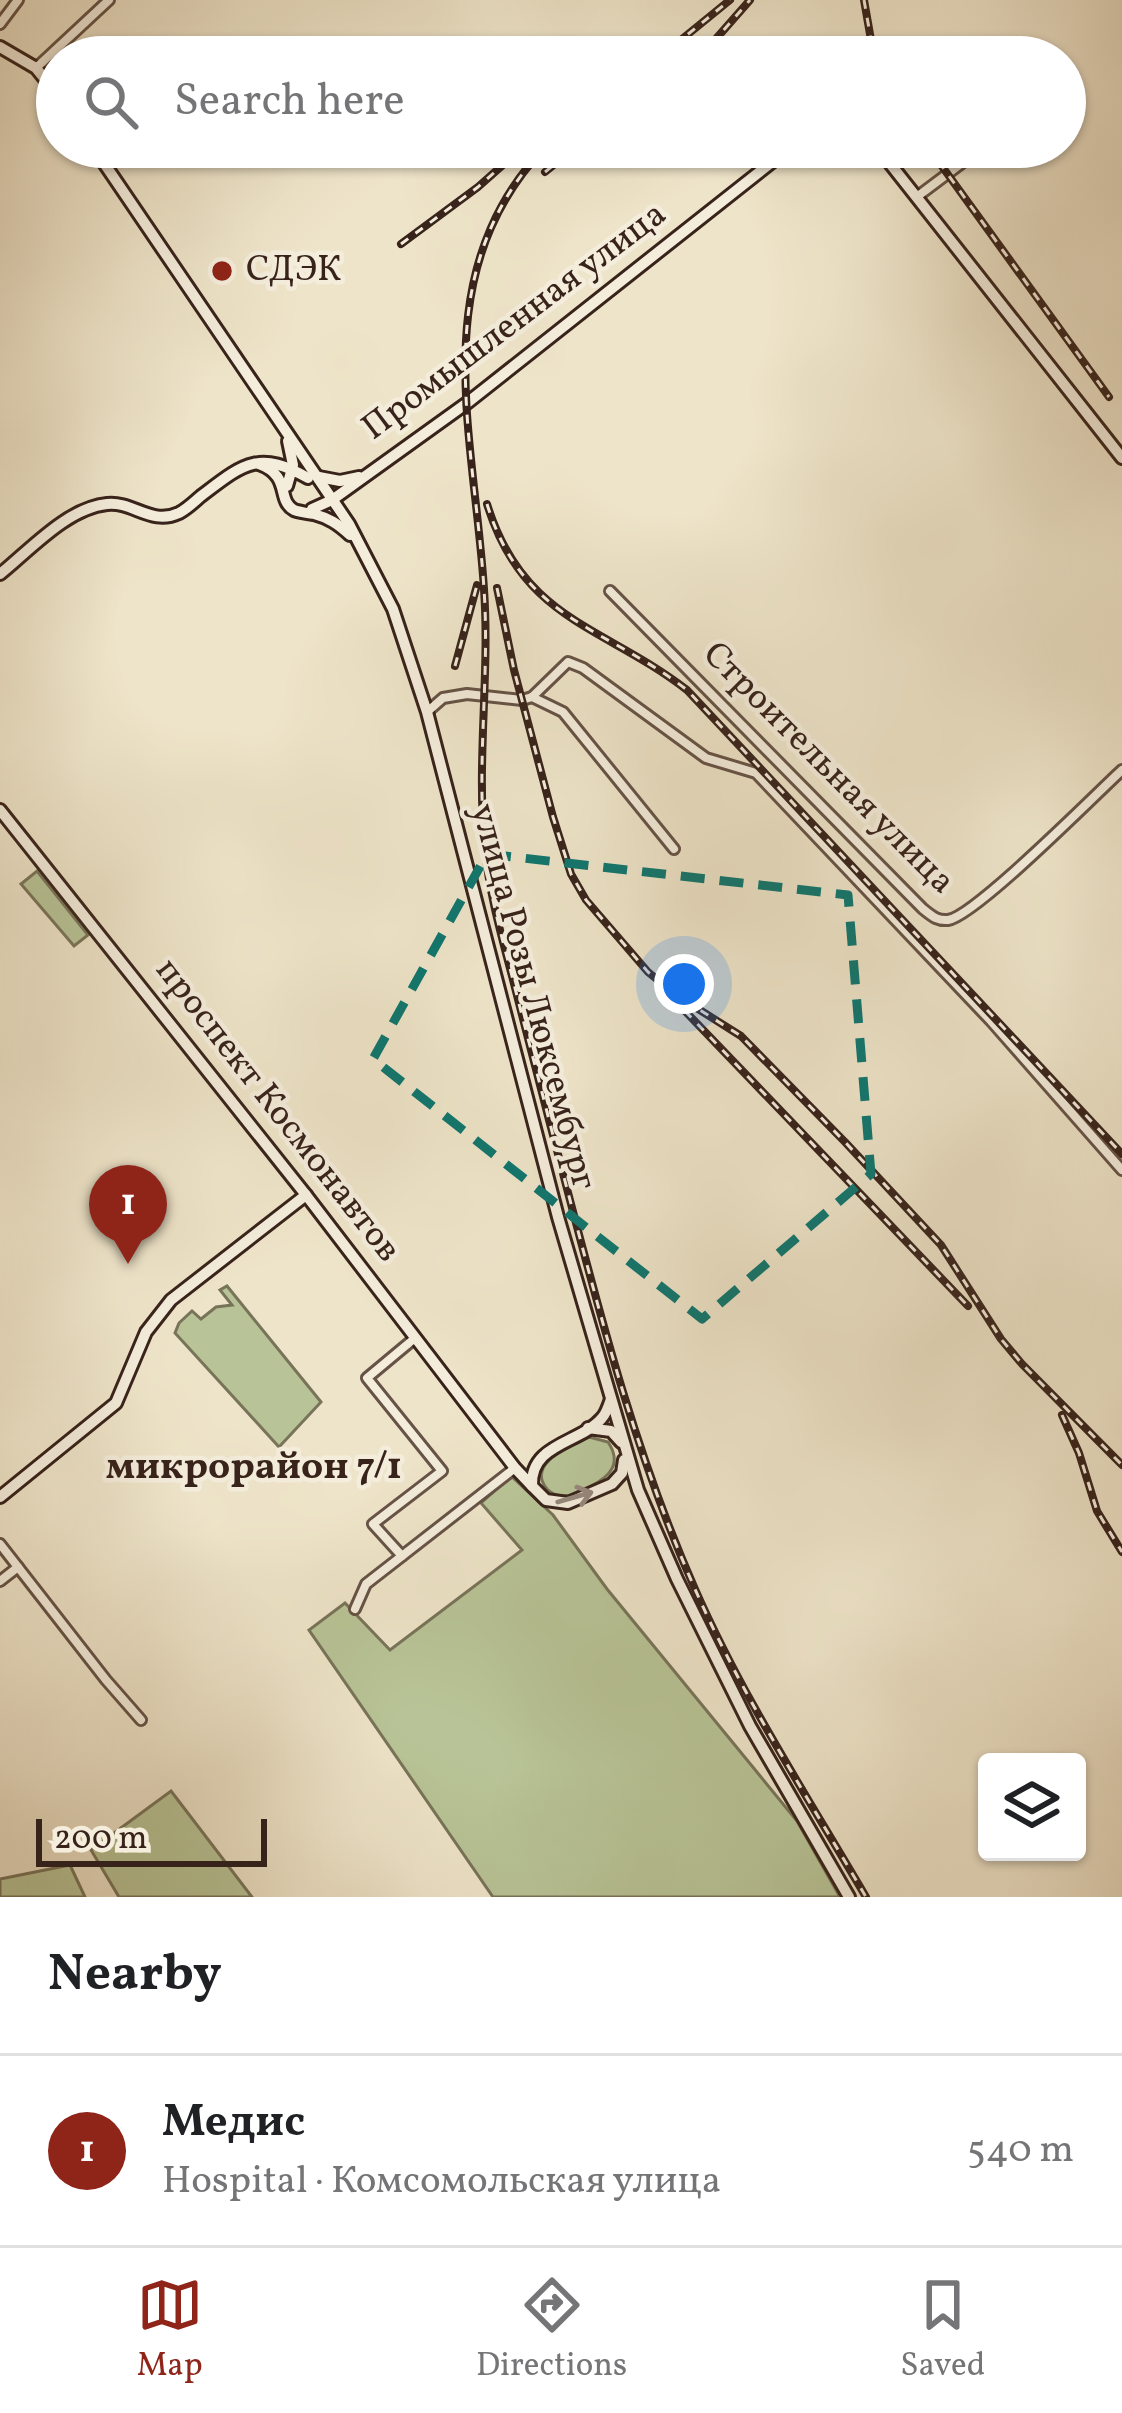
<!DOCTYPE html>
<meta charset="utf-8">
<style>
:root{--surface:#fff;--page:#f2f2f2;--text:#202124;--muted:#757577;--line:#e0e0e0;--accent:#8f2418}
body{margin:0;font-family:Vollkorn,serif;background:var(--page);color:var(--text)}
.controls{position:absolute;right:36px;bottom:36px;display:grid;overflow:hidden;border-radius:12px;box-shadow:0 3px 9px #0004}
.controls button{width:108px;height:108px;display:grid;place-items:center;padding:0;border:0;border-bottom:3px solid var(--line);background:var(--surface);color:var(--text);font:60px sans-serif}
.scale{position:absolute;left:36px;bottom:30px;width:231px;box-sizing:border-box;padding-left:12px;border:6px solid #38231b;border-top:0;font-size:33px;line-height:42px;white-space:nowrap;color:#38231b;-webkit-text-stroke:9px #f4eddc;paint-order:stroke}
.you{position:absolute;left:684px;top:984px;width:42px;height:42px;margin:-30px;border:9px solid #fff;border-radius:50%;background:#1a73e8;box-shadow:0 0 0 18px #1a73e833}
.badge{display:grid;place-items:center;width:78px;height:78px;border-radius:50%;background:var(--accent);color:#fff;font-size:39px;font-weight:700}
.pin{position:absolute;translate:-50% -99px;filter:drop-shadow(0 3px 6px #0008)}
.pin::after{content:'';position:absolute;top:63px;width:42px;height:36px;background:inherit;clip-path:polygon(0 0,100% 0,50% 100%)}
.list{margin:0;padding:0;list-style:none}
h2{display:flex;justify-content:space-between;align-items:center;height:156px;margin:0;padding:0 48px;font-size:51px}
h2 small{font-size:39px;font-weight:400;color:var(--muted)}
.list li{display:grid;grid-template-columns:78px 1fr auto;gap:36px;align-items:center;box-sizing:border-box;height:192px;padding:0 48px;border-top:3px solid var(--line)}
.list b{display:block;font-size:45px;white-space:nowrap}
.list p{margin:0;font-size:39px;white-space:nowrap;color:var(--muted)}
.list em{font-size:39px;font-style:normal;color:var(--muted)}
.icon{flex:none;width:66px;height:66px;fill:none;stroke:currentColor;stroke-width:2;stroke-linecap:round;stroke-linejoin:round}
.map{position:relative;flex:none;width:1122px;height:1897px;overflow:hidden}
.search{position:absolute;background:var(--surface);box-shadow:0 3px 9px #0004;left:36px;right:36px;top:36px;height:132px;display:flex;align-items:center;gap:30px;box-sizing:border-box;padding:0 42px;border-radius:66px;color:var(--muted);font-size:45px}
.sheet{height:348px;background:var(--surface)}
nav{display:flex;justify-content:space-around;align-items:center;box-sizing:border-box;height:168px;border-top:3px solid var(--line);background:var(--surface);font-size:33px;color:var(--muted)}
nav a{display:grid;justify-items:center;gap:6px}
nav .on{color:var(--accent)}
.map>svg:first-child{display:block}
.green{fill:#b8c497;stroke:#787459;stroke-width:3}
.lines{fill:none;stroke-linecap:round;stroke-linejoin:round}
.street-casing{stroke:#665346;stroke-width:14}
.secondary-casing{stroke:#38231b;stroke-width:16}
.street{stroke:#f4eddc;stroke-width:8}
.secondary{stroke:#f4eddc;stroke-width:10}
.rail-casing{stroke:#38231b;stroke-width:8}
.rail{stroke:#f4eddc;stroke-width:3;stroke-dasharray:9;stroke-linecap:butt}
.oneway{stroke:#96887c}
.marked{fill:none;stroke:#0f766e;stroke-width:9;stroke-dasharray:24 15;stroke-linejoin:round}
.poi-dot{fill:#8f2418;stroke:#f4eddc;stroke-width:4.5}
.labels{text-anchor:middle;dominant-baseline:central;stroke-width:9;stroke-linejoin:round;paint-order:stroke}
.poi-label{font-size:36px;fill:#38231b;stroke:#f4eddc;text-anchor:start}
.street-label{font-size:36px;fill:#38231b;stroke:#f4eddc}
.neighbourhood-label{font-size:39px;font-weight:bold;fill:#38231b;stroke:#f4eddc}
</style>
<div class="map">
<svg width="1122" height="1897" viewBox="0 0 1122 1897">
<rect width="100%" height="100%" fill="#eee4c9"/>
<filter id="stains"><feTurbulence type="fractalNoise" baseFrequency=".00167" numOctaves="4"/><feColorMatrix values="0 0 0 0 .2 0 0 0 0 .09 0 0 0 0 .02 0 0 0 .5 -.17"/></filter>
<radialGradient id="worn" r=".72"><stop offset=".6" stop-color="#630" stop-opacity="0"/><stop offset="1" stop-color="#630" stop-opacity=".3"/></radialGradient>
<g class="green">
<path d="M37 871 88 935 74 946 21 884Z"/>
<path d="M227 1286 321 1402 279 1447 175 1333 179 1323 192 1311 201 1319 216 1307 232 1305 220 1290Z"/>
<path d="M589 1437 608 1442C622 1463 611 1476 591 1486 582 1491 573 1496 563 1496 556 1496 552 1494 547 1489 525 1463 572 1446 589 1437Z"/>
<path d="M511 1476 553 1515 607 1589 797 1821 840 1897H493L309 1630 345 1603 390 1650 522 1550 481 1503Z"/>
<path d="M171 1791 252 1897H119L91 1850Z"/>
<path d="M70 1865 85 1897H0V1879Z"/>
</g>
<g class="lines">
<defs>
<g id="street">
<path d="M0 24 18 0"/>
<path d="M36 68 109 0"/>
<path d="M918 196 962 163"/>
<path d="M610 591 923 909C932 916 937 921 948 920 975 916 1094 796 1122 770"/>
<path d="M532 697 563 712 674 849"/>
<path d="M427 712 443 698 467 694 522 700 532 697 568 662 583 668 706 758 756 773 991 1021 1122 1170"/>
<path d="M415 1338 367 1378 442 1471 373 1524 402 1556 515 1468"/>
<path d="M0 1544 106 1680 141 1720"/>
<path d="M0 1581 18 1567"/>
<path d="M355 1609 366 1584 402 1556"/>
</g>
<g id="secondary">
<path d="M0 47 36 68 57 94"/>
<path d="M93 147 349 524 393 609 427 712 558 1217 638 1490 677 1579 750 1726 849 1897"/>
<path d="M877 147 1122 458"/>
<path d="M259 464C292 476 276 500 294 510 296 511 311 514 314 514 329 518 338 524 350 535"/>
<path d="M319 477 340 481 359 477"/>
<path d="M287 486 293 465 288 441"/>
<path d="M312 509 332 500 467 403 791 147"/>
<path d="M0 574C30 550 67 508 107 504 133 501 151 526 179 513 187 509 194 502 201 496 242 465 258 449 308 478"/>
<path d="M0 810 306 1195 515 1468 532 1486"/>
<path d="M611 1399C609 1405 606 1414 602 1418 580 1444 530 1443 532 1486L546 1500 568 1503 612 1484 622 1473 624 1460"/>
<path d="M588 1428 611 1431 621 1442"/>
<path d="M0 1497 116 1403 146 1332 171 1300 306 1195"/>
</g>
</defs>
<use href="#street" class="street-casing"/>
<use href="#secondary" class="secondary-casing"/>
<use href="#street" class="street"/>
<use href="#secondary" class="secondary"/>
<defs>
<g id="rail">
<path d="M864 0 874 57"/>
<path d="M660 57 730 0"/>
<path d="M700 57 750 0"/>
<path d="M545 147C424 275 474 433 484 589 490 676 476 763 485 849 489 892 501 934 512 976 524 1024 537 1072 549 1120 591 1278 628 1438 695 1589 742 1696 807 1796 866 1897"/>
<path d="M928 147 1109 397"/>
<path d="M545 172 576 147"/>
<path d="M401 244 478 187 523 147"/>
<path d="M487 504C523 621 603 625 687 690L1122 1154"/>
<path d="M497 588 514 670 553 817 571 874 586 900 648 972 676 995 741 1036 845 1142 941 1245 1001 1339 1022 1364 1122 1465"/>
<path d="M455 666 477 585"/>
<path d="M685 1011 968 1306"/>
<path d="M1062 1415 1079 1453 1097 1511 1122 1552"/>
</g>
</defs>
<use href="#rail" class="rail-casing"/>
<use href="#rail" class="rail"/>
</g>
<defs><path id="oneway-shaft" d="M-6 0H5M1.5-3L5.5 0L1.5 3" fill="none" stroke-width="1.6" stroke-linecap="round" stroke-linejoin="round" transform="scale(3)"/></defs>
<use class="oneway" href="#oneway-shaft" transform="translate(575 1497) rotate(-16)"/>
<path class="marked" d="M487 854 848 895 871 1174 702 1319 373 1059Z"/>
<circle class="poi-dot" cx="222" cy="271" r="12"/>
<g class="labels">
<g class="poi-label">
<text x="246" y="271">СДЭК</text>
</g>
<g class="street-label">
<text transform="translate(515 322) rotate(-37)">Промышленная улица</text>
<text transform="translate(828 769) rotate(45)">Строительная улица</text>
<text transform="translate(532 997) rotate(75)">улица Розы Люксембург</text>
<text transform="translate(277 1111) rotate(52)">проспект Космонавтов</text>
</g>
<g class="neighbourhood-label">
<text x="254" y="1468">микрорайон 7/1</text>
</g>
</g>
<rect width="100%" height="100%" filter="url(#stains)"/>
<rect width="100%" height="100%" fill="url(#worn)"/>
</svg>
<div class="controls">
<button><svg class="icon" aria-label="layers" viewBox="0 0 24 24"><path d="M12 4l9 5-9 5-9-5zM3 14l9 5 9-5"/></svg></button>
</div>
<div class="scale">200 m</div>
<div class="you"></div>
<div class="pin badge" style="left:128px;top:1264px">1</div>
<div class="search"><svg class="icon" aria-label="search" viewBox="0 0 24 24"><circle cx="10" cy="10" r="6"/><path d="M15 15l6 6"/></svg>Search here</div>
</div>
<section class="sheet">
<h2>Nearby<small></small></h2>
<ul class="list">
<li><span class="badge">1</span><div><b>Медис</b><p>Hospital · Комсомольская улица</p></div><em>540 m</em></li>
</ul>
</section>
<nav>
<a class="on"><svg class="icon" aria-label="map" viewBox="0 0 24 24"><path d="M3 6l6-2 6 2 6-2v14l-6 2-6-2-6 2zM9 4v14M15 6v14"/></svg>Map</a>
<a><svg class="icon" aria-label="directions" viewBox="0 0 24 24"><path d="M12 3l9 9-9 9-9-9zM9 14v-3h6M13 9l2 2-2 2"/></svg>Directions</a>
<a><svg class="icon" aria-label="saved" viewBox="0 0 24 24"><path d="M7 4h10v16l-5-4-5 4z"/></svg>Saved</a>
</nav>
